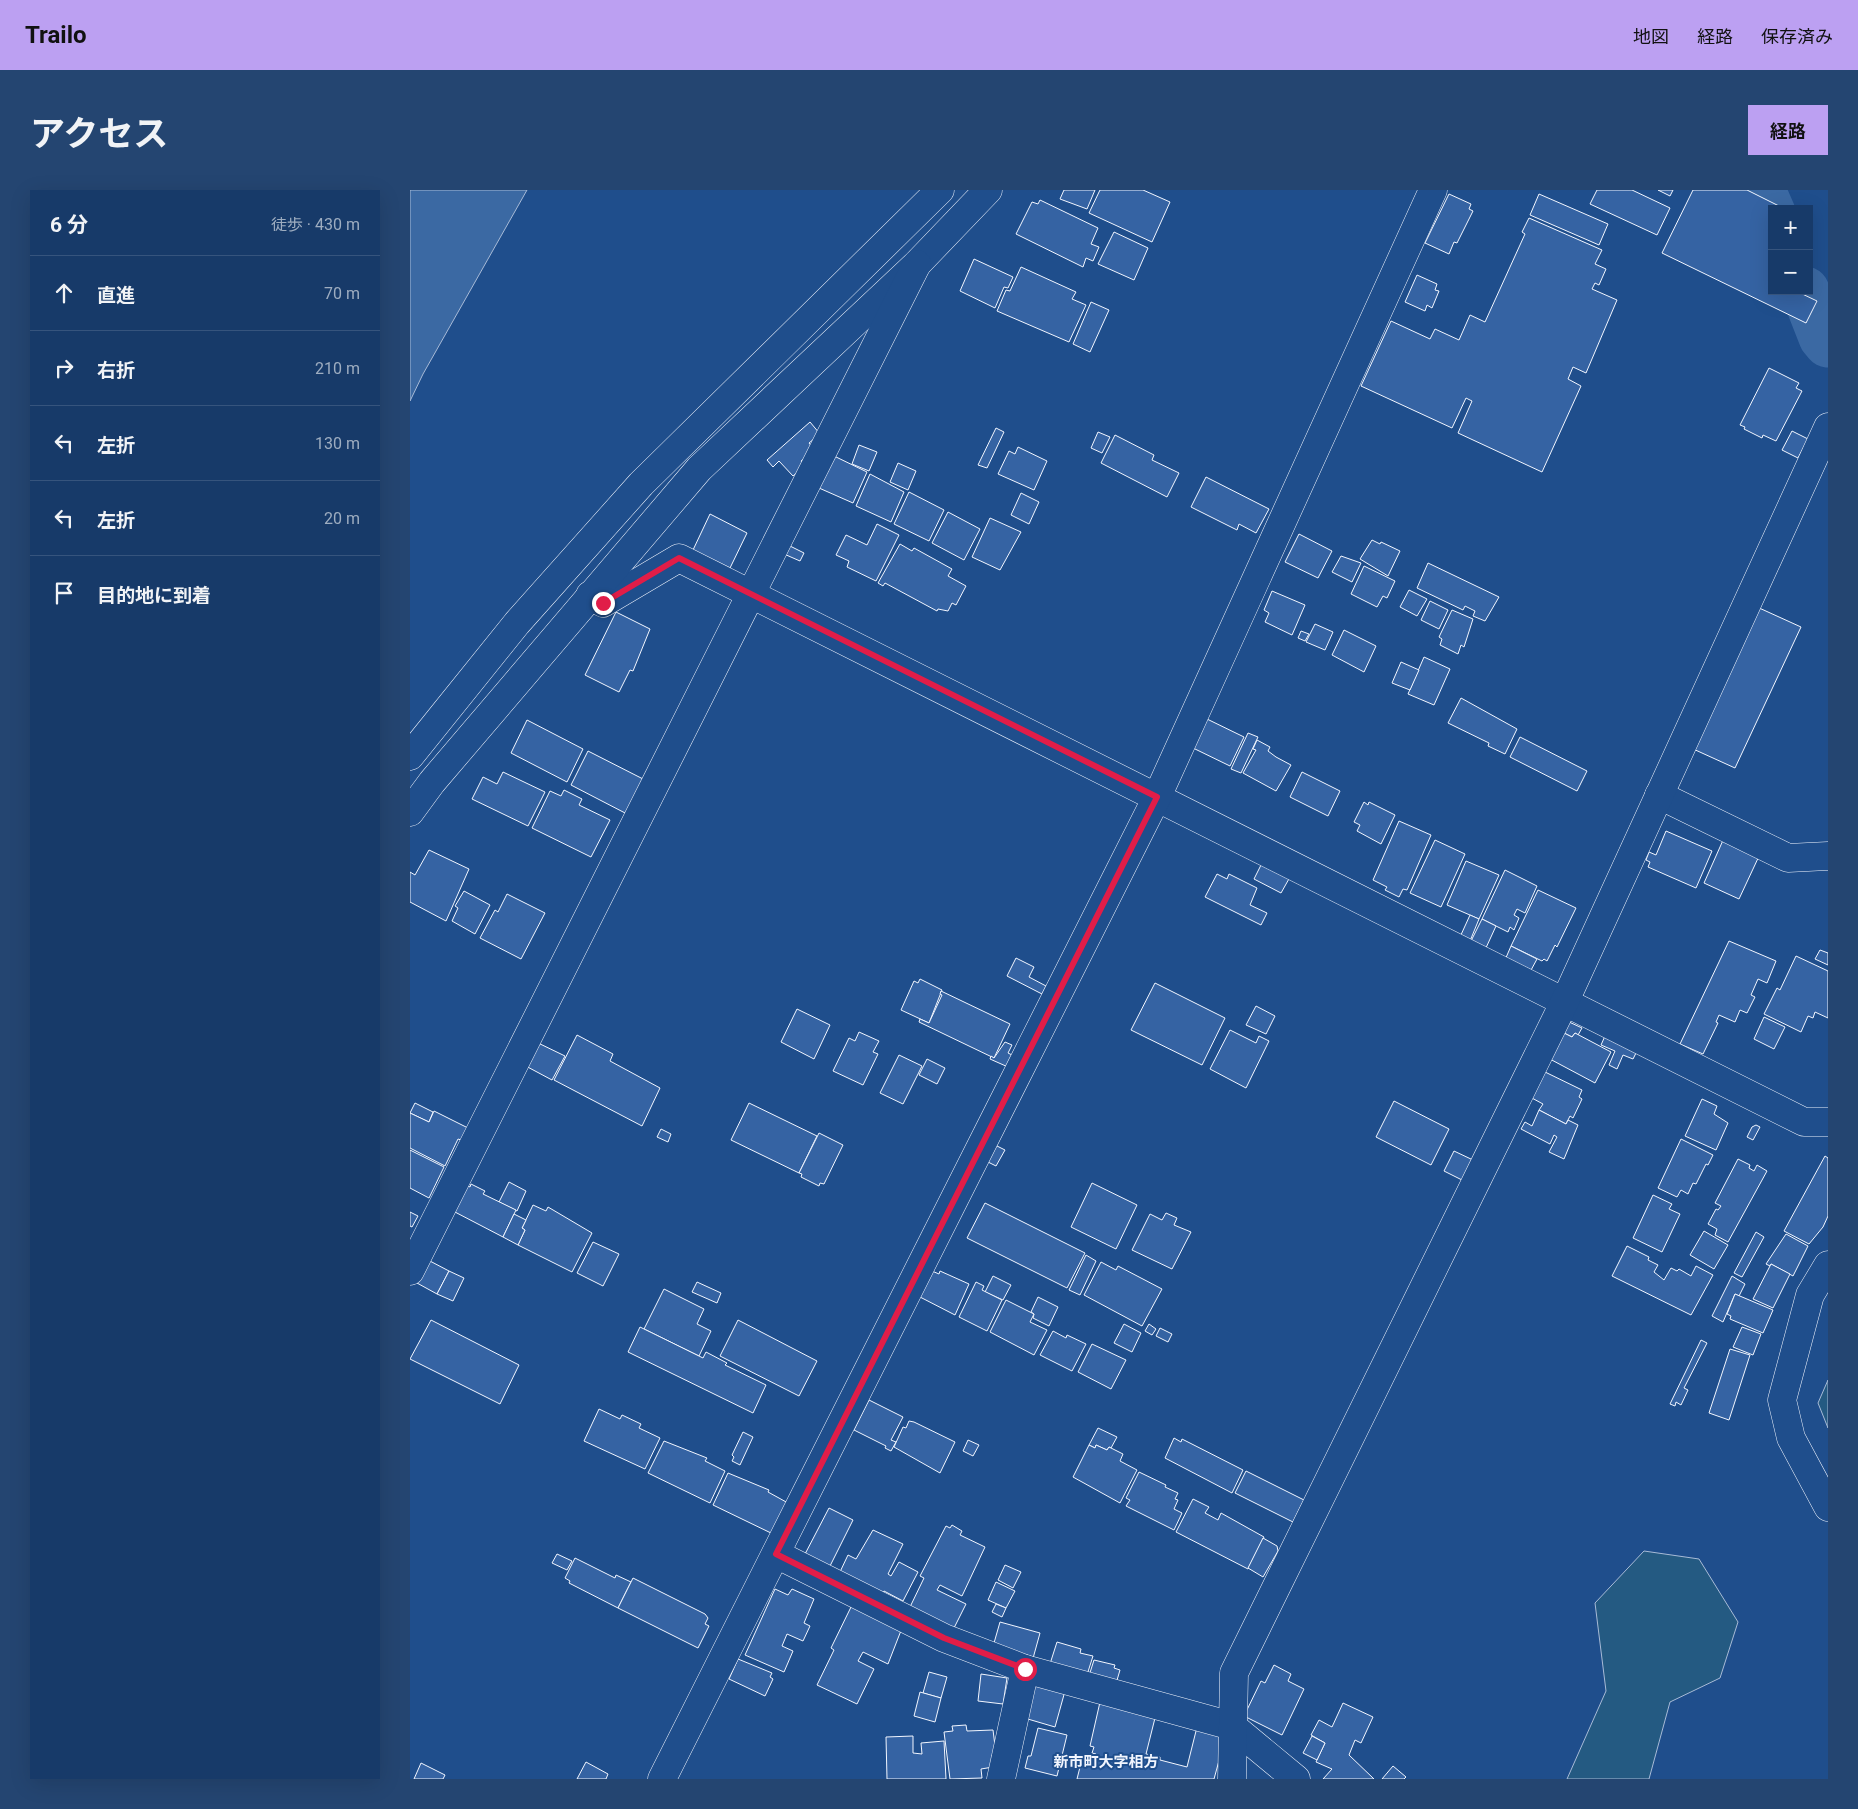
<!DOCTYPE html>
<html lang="ja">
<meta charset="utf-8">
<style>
:root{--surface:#173a69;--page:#244571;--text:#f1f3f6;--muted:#9eadc0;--line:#36547d;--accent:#bca0f2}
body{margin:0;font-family:Roboto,"Noto Sans JP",sans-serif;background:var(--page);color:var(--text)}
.controls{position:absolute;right:15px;top:15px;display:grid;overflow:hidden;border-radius:0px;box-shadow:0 5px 20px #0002}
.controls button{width:45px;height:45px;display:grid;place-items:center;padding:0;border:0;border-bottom:1px solid var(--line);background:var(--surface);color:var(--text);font:25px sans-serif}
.stop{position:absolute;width:15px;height:15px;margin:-11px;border:4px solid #e11d48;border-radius:50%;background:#fff}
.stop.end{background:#e11d48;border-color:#fff;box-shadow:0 1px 5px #0008}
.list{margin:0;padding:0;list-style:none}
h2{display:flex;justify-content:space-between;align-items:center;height:65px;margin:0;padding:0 20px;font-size:21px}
h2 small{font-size:16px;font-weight:400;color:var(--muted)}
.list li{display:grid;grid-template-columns:32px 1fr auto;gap:15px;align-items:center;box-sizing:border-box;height:75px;padding:0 20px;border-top:1px solid var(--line)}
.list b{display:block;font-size:19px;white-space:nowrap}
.list em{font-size:16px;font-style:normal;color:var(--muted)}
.icon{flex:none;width:28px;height:28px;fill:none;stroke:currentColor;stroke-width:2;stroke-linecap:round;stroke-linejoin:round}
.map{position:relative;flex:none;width:1418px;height:1589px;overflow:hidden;border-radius:0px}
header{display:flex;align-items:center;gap:30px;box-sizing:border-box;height:70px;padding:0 25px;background:var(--accent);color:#111}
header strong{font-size:24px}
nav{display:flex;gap:28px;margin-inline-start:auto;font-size:18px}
.intro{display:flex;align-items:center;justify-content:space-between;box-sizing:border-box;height:120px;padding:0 30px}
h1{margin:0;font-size:35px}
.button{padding:12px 22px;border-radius:0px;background:var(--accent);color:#111;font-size:18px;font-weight:700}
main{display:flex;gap:30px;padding:0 30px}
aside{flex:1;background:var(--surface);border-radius:0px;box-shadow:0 5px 20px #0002}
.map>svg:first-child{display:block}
.green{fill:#245a82;stroke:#a8bbd7}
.water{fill:#3b69a3;stroke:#a8bbd7}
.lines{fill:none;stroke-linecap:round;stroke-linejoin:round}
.river{stroke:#3b69a3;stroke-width:49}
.building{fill:#3563a3;stroke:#f2f6ff}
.minor-casing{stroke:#f2f6ff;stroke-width:29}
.minor{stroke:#1f4e8c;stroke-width:28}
.route{stroke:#e11d48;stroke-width:6}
.labels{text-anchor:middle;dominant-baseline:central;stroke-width:4;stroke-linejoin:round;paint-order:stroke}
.quarter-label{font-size:15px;font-weight:bold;fill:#f2f6ff;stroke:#1f4e8c}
</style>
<header>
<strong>Trailo</strong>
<nav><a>地図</a><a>経路</a><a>保存済み</a></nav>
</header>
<div class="intro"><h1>アクセス</h1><a class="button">経路</a></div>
<main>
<aside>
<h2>6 分<small>徒歩 · 430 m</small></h2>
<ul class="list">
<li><svg class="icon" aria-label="ahead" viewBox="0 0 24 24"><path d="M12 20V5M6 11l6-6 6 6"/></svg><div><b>直進</b></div><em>70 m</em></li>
<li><svg class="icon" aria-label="right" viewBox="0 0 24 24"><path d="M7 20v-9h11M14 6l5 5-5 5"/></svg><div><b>右折</b></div><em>210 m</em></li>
<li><svg class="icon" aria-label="left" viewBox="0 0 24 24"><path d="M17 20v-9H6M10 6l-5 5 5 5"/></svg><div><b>左折</b></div><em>130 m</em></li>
<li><svg class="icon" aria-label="left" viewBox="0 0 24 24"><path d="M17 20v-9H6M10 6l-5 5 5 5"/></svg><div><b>左折</b></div><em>20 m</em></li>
<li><svg class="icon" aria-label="arrive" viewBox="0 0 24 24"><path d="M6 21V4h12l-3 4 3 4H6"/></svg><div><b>目的地に到着</b></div></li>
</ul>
</aside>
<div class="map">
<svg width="1418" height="1589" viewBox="0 0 1418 1589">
<rect width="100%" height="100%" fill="#1f4e8c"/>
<g class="green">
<path d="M1418 1190V1238L1408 1213Z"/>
<path d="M1234 1361 1289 1369 1328 1432 1310 1488 1260 1512 1239 1589H1157L1196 1501 1185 1413Z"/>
</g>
<path class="water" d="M0 0H117L13 184 0 211Z"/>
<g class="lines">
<g class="river">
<path d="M1351 0 1362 25"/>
<path d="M1395 101 1413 147 1418 153"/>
</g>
</g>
<g class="building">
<path d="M654 0H685L677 19 650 9Z"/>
<path d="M690 0H733L760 12 742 52 679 23Z"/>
<path d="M1187 0H1222L1260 18 1247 45 1180 14Z"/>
<path d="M1248 0H1263L1260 6Z"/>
<path d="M1283 0H1337L1375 19H1362V101H1386L1407 111 1396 133 1252 63Z"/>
<path d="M1039 4 1061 14 1059 19 1063 21 1047 53 1044 52 1039 64 1015 53Z"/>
<path d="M1129 4 1198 34 1189 55 1120 25Z"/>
<path d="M630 10 688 38 681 54 689 57 683 71 676 68 673 77 606 44 622 12 628 14Z"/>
<path d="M1119 28 1192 60 1185 74 1196 79 1189 95 1185 93 1182 99 1207 110 1176 183 1163 177 1158 189 1171 196 1132 282 1048 243 1062 211 1056 208 1042 238 951 196 981 131 1020 149 1025 139 1049 150 1060 125 1075 132 1115 44 1112 42Z"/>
<path d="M704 42 738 58 724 90 688 74Z"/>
<path d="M564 69 603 87 598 98 594 97 585 118 550 101Z"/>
<path d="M611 77 666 102 662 109 676 115 659 152 587 121 596 100 600 101Z"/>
<path d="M1007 85 1027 94 1025 100 1029 101 1022 118 1017 115 1015 121 995 112Z"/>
<path d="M681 112 699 120 680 162 663 154Z"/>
<path d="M1359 178 1389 193 1386 198 1392 201 1366 251 1353 245 1352 248 1334 239 1335 237 1330 235Z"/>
<path d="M400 232 410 244 399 253 403 258 399 265 391 271 395 276 383 286 369 271 363 277 357 270Z"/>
<path d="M586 238 594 242 577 278 568 275Z"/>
<path d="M1382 241 1398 249 1388 268 1372 260Z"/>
<path d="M688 242 700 247 692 263 681 258Z"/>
<path d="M705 245 744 265 742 270 769 283 757 307 691 273Z"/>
<path d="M449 255 467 262 459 281 442 274Z"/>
<path d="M608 257 637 271 624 300 588 284 599 261 605 264Z"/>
<path d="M422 265 457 282 443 313 409 298Z"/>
<path d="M488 273 506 281 498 300 480 292Z"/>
<path d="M460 284 494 302 481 332 446 316Z"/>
<path d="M796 287 859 319 846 343 829 334 827 340 781 317Z"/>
<path d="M499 302 534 320 519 351 484 334Z"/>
<path d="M611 303 629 312 619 334 601 325Z"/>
<path d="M538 322 570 339 554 370 522 353Z"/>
<path d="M300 324 337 343 320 378 283 360Z"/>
<path d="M580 328 611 342 590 380 562 367Z"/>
<path d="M467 334 489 345 466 391 437 377 439 371 426 365 436 345 457 355Z"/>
<path d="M889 344 922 361 908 388 875 372Z"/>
<path d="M962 350 970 354 971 352 990 361 978 386 950 369Z"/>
<path d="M490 354 502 361 504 358 542 379 538 386 556 396 546 415 542 413 538 421 528 419 527 421 475 393 473 396 468 393Z"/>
<path d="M378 355 394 363 390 371 374 364Z"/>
<path d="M931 366 951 373 942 392 922 382Z"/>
<path d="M1018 373 1089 407 1075 431 1063 426 1065 421 1055 416 1053 420 1007 398Z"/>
<path d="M954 376 985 391 977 408 973 406 967 417 941 404Z"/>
<path d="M999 400 1017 409 1007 426 990 417Z"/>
<path d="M862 401 895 415 882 445 855 432 859 423 854 420Z"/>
<path d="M1020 411 1038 420 1029 439 1011 430Z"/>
<path d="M1347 417 1391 437 1325 578 1281 558Z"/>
<path d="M1042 420 1063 429 1054 457 1051 455 1048 464 1030 455 1032 449 1029 447Z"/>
<path d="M206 422 240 439 223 481 220 480 209 502 175 485Z"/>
<path d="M905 434 923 442 915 460 896 452Z"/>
<path d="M934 440 966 456 954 482 922 465Z"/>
<path d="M891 441 899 444 895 451 888 448Z"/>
<path d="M1014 467 1040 479 1024 515 998 504Z"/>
<path d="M991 472 1009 480 1000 500 982 493Z"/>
<path d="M1051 508 1107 539 1095 564 1078 556 1079 553 1038 533Z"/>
<path d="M797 529 834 547 820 576 783 558Z"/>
<path d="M117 530 173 559 157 592 101 563Z"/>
<path d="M838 543 848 547 831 583 821 579Z"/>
<path d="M1110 547 1177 581 1167 601 1100 567Z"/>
<path d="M847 550 860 557 858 561 866 567 881 575 866 601 833 583 846 560 843 559Z"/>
<path d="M178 561 235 590 217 624 161 595Z"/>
<path d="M93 582 135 602 118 636 62 609 73 587 87 594Z"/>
<path d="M892 582 930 601 918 626 880 607Z"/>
<path d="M154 600 172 609 169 615 200 630 181 667 122 638 140 601 151 606Z"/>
<path d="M954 612 958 615 959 612 985 625 971 654 947 641 950 635 944 632Z"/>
<path d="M989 631 1021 645 997 700 993 699 989 707 975 700 977 697 963 690Z"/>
<path d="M1256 641 1302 661 1286 698 1238 677 1240 672 1236 670 1239 662 1246 665Z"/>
<path d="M1314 648 1350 664 1329 709 1294 693Z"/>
<path d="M1025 650 1055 664 1031 717 1000 703Z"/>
<path d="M19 660 59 679 36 731 0 712V682L5 685Z"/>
<path d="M1056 671 1089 685 1069 729 1037 715Z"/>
<path d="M852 673 880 687 871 703 844 689Z"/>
<path d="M1095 680 1127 696 1115 723 1107 719 1104 725 1109 728 1104 740 1100 737 1098 742 1072 729Z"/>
<path d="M807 684 817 689 819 684 847 698 840 715 857 723 851 735 795 707Z"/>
<path d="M1128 700 1166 718 1147 757 1145 755 1137 771 1134 769 1132 771 1101 756Z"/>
<path d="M54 701 80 715 65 744 42 731 48 718 45 716Z"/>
<path d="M97 704 135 723 111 769 70 748 85 720 88 722Z"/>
<path d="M1060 725 1069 729 1060 751 1050 747Z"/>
<path d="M1072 729 1086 736 1075 760 1060 753Z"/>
<path d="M1319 751 1366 771 1357 793 1348 789 1341 805 1345 807 1337 823 1330 820 1325 832 1309 825 1306 832 1308 833 1293 864 1270 854Z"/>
<path d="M1101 756 1127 769 1120 782 1095 770Z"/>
<path d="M1410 760 1418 763V775L1405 769Z"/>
<path d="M1386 766 1418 781V828L1405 822 1403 828 1398 826 1391 842 1354 824 1367 798 1370 800Z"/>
<path d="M606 768 624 777 619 787 636 796 632 804 597 786Z"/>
<path d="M510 789 532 800 519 833 491 820 504 791 508 793Z"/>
<path d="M745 793 815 828 792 875 721 840Z"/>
<path d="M531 801 600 834 584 868 509 832 510 829 519 833 532 805 530 804Z"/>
<path d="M846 816 865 826 856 844 836 835Z"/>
<path d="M387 819 420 835 404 869 371 852Z"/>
<path d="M1354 827 1375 837 1364 859 1344 849Z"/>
<path d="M1157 831 1172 838 1168 845 1165 843 1162 847 1152 842Z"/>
<path d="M820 840 846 853 849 846 859 851 836 898 800 879Z"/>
<path d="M449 842 469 851 463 862 468 864 453 895 423 881 439 848 445 851Z"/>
<path d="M1152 842 1162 847 1165 843 1201 862 1185 893 1138 868Z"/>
<path d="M167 845 203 864 200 871 250 898 232 936 144 890Z"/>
<path d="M1195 846 1227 861 1223 869 1213 865 1207 879 1199 875 1205 861 1191 855Z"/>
<path d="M124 851 155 866 142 890 112 874Z"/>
<path d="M595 852 602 855 598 863 604 866 598 877 580 869 581 866 584 868Z"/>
<path d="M489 865 512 876 493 914 470 903Z"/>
<path d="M517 869 535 878 527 894 509 885Z"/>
<path d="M1133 881 1172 900 1169 907 1172 909 1163 928 1160 926 1156 934 1129 920 1133 914 1120 907Z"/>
<path d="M1292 909 1307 916 1304 924 1318 933 1306 960 1275 946Z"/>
<path d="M984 911 1039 939 1021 975 966 947Z"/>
<path d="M5 913 23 922 19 932 0 923Z"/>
<path d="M339 913 407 946 389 983 321 950Z"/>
<path d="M1129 920 1156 934 1158 930 1168 935 1154 969 1139 962 1147 947 1144 945 1140 954 1111 939 1115 932 1122 936Z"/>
<path d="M24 921 58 938 51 950 48 949 35 976 0 958V923L19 932Z"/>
<path d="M1346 935 1350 937 1343 950 1337 947 1342 937Z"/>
<path d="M251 939 261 944 258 952 247 947Z"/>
<path d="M409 943 433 955 414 994 410 993 409 996 391 987 392 984 389 983Z"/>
<path d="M1271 949 1303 965 1298 975 1296 974 1286 994 1283 993 1278 1004 1271 1000 1267 1007 1248 998Z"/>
<path d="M585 955 595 960 586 976 576 971Z"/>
<path d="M0 960 34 977 19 1008 0 998Z"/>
<path d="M1044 961 1063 970 1052 990 1034 981Z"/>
<path d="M1415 966 1418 968V1026L1413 1037 1399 1054 1374 1041Z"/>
<path d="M1328 969 1340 975 1339 978 1344 981 1347 975 1357 981 1318 1052 1305 1045 1307 1039 1298 1034 1306 1019 1308 1020 1311 1016 1305 1013Z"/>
<path d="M99 992 116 1001 107 1021 89 1012Z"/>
<path d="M682 993 727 1015 706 1059 661 1037Z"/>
<path d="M61 994 75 1001 73 1004 106 1020 93 1047 43 1021 56 995 60 997Z"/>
<path d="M1243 1005 1262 1014 1259 1019 1270 1024 1252 1062 1223 1048Z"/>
<path d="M575 1013 675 1063 657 1098 557 1048Z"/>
<path d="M123 1015 136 1021 138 1017 182 1043 162 1082 108 1055 115 1040 112 1038Z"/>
<path d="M0 1022 8 1026 2 1037 0 1036Z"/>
<path d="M756 1023 767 1028 764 1035 781 1042 762 1079 722 1060 740 1024 752 1030Z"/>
<path d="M104 1024 116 1030 112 1038 115 1040 108 1055 93 1047Z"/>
<path d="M1294 1041 1318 1055 1304 1079 1280 1065Z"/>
<path d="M1346 1042 1354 1047 1332 1087 1324 1083Z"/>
<path d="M1376 1044 1398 1056 1383 1086 1361 1074 1360 1076 1356 1074Z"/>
<path d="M183 1052 209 1064 193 1096 167 1083Z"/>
<path d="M1217 1056 1239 1067 1238 1070 1248 1075 1244 1082 1254 1090 1261 1078 1267 1081 1269 1079 1281 1086 1286 1076 1303 1085 1281 1125 1202 1086Z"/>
<path d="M676 1065 686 1071 670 1105 659 1100Z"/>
<path d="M18 1070 39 1081 27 1104 7 1093Z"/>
<path d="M691 1072 706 1080 708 1076 752 1099 732 1136 674 1105Z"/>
<path d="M1361 1074 1380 1084 1363 1118 1343 1109Z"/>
<path d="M39 1081 54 1088 43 1111 27 1104Z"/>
<path d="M522 1081 529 1084 530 1081 559 1094 545 1125 510 1107Z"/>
<path d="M583 1086 601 1095 593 1110 575 1102Z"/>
<path d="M1322 1086 1335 1094 1329 1106 1325 1104 1313 1132 1302 1126Z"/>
<path d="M287 1092 311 1103 307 1113 282 1102Z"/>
<path d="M566 1092 574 1096 572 1100 592 1110 577 1141 549 1127Z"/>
<path d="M254 1099 294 1119 287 1134 301 1141 289 1166 234 1139Z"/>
<path d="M1325 1104 1363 1120 1353 1143 1320 1129 1321 1126 1317 1124Z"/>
<path d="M628 1107 648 1117 639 1136 623 1128 624 1124 621 1122Z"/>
<path d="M596 1110 624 1124 620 1132 637 1140 624 1165 580 1142Z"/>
<path d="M21 1130 109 1175 90 1214 0 1169Z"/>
<path d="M328 1130 407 1171 389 1206 310 1166Z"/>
<path d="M714 1134 731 1143 722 1162 704 1153Z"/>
<path d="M739 1134 746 1139 742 1145 735 1141Z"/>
<path d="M230 1137 293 1168 296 1162 317 1173 315 1175 356 1195 343 1223 218 1162Z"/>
<path d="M1332 1137 1351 1144 1343 1165 1323 1157Z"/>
<path d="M750 1138 762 1144 758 1152 746 1146Z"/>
<path d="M643 1141 656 1148 657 1145 676 1154 662 1181 630 1165Z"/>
<path d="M1291 1150 1297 1153 1274 1198 1278 1200 1271 1215 1266 1212 1265 1216 1260 1214Z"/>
<path d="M682 1154 716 1170 701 1199 668 1182Z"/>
<path d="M1320 1159 1340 1165 1319 1230 1299 1223Z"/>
<path d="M459 1210 493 1227 481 1250 486 1252 481 1261 475 1258 476 1256 444 1240Z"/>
<path d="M189 1219 210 1229 212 1225 231 1234 229 1238 250 1248 235 1279 174 1251Z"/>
<path d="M499 1231 504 1232 545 1252 530 1283 484 1257 493 1237 496 1238Z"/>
<path d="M688 1238 707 1247 701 1258 699 1257 697 1260 686 1255 685 1258 679 1255Z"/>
<path d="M333 1242 343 1247 330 1275 322 1271 324 1267 322 1265Z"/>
<path d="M764 1248 771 1252 772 1249 833 1280 822 1303 755 1268Z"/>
<path d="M558 1250 569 1255 563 1266 553 1261Z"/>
<path d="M254 1251 297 1268 295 1271 315 1281 300 1313 238 1283Z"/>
<path d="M679 1255 685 1258 686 1255 697 1260 699 1257 713 1264 710 1271 727 1280 710 1313 663 1287Z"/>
<path d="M836 1281 894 1310 883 1332 825 1303Z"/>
<path d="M729 1282 756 1295 755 1297 768 1303 765 1309 768 1310 764 1319 772 1323 764 1340 716 1316 720 1310 716 1308Z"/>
<path d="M318 1283 359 1300 358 1302 378 1313 363 1344 303 1315Z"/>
<path d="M783 1309 799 1317 795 1323 808 1330 811 1323 854 1347 838 1379 766 1342Z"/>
<path d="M419 1318 443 1330 419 1378 394 1366Z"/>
<path d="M542 1335 552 1341 550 1345 575 1357 552 1406 530 1395 527 1400 556 1414 544 1438 500 1417 514 1388 510 1386 536 1336 540 1338Z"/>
<path d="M463 1340 493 1354 478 1384 481 1386 489 1372 508 1382 493 1411 474 1401 472 1405 429 1384 438 1365 446 1369Z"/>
<path d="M853 1348 867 1356 868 1361 853 1387 838 1378Z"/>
<path d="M147 1364 162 1371 157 1380 142 1373Z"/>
<path d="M165 1368 205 1388 206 1385 221 1392 208 1418 159 1393 160 1391 155 1388Z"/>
<path d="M595 1375 611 1382 603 1398 588 1390Z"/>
<path d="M223 1388 295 1424 298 1428 295 1434 299 1436 288 1458 208 1418Z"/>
<path d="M586 1392 605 1401 596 1418 578 1410Z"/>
<path d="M365 1399 378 1405 382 1399 404 1409 394 1433 400 1436 393 1451 377 1444 372 1456 383 1461 374 1482 335 1465Z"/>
<path d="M586 1414 596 1418 592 1427 582 1422Z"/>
<path d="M442 1415 492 1438 478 1474 453 1462 448 1471 464 1479 447 1514 407 1495 424 1460 421 1458Z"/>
<path d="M590 1432 630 1443 622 1472 582 1460Z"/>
<path d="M647 1452 671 1459 670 1463 683 1466 676 1488 639 1477Z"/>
<path d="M328 1469 362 1483 360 1487 363 1489 355 1506 319 1489Z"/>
<path d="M684 1470 705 1475 704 1478 710 1480 705 1497 678 1489Z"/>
<path d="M864 1475 881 1484 878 1491 894 1499 872 1545 834 1526 851 1491 855 1493Z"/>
<path d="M519 1482 537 1487 531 1508 513 1503Z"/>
<path d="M571 1484 597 1488 593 1514 568 1511Z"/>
<path d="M620 1492 655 1501 645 1537 611 1527Z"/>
<path d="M510 1502 531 1508 525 1532 504 1526Z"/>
<path d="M690 1512 746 1524 736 1564 750 1567V1570L777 1577 787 1537 816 1545 804 1589H667L671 1573 683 1576 686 1564 682 1563 684 1557 680 1556Z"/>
<path d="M933 1513 963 1527 951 1553 945 1550 939 1565 964 1589H913L922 1579 906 1572 915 1553 901 1545 909 1530 922 1537Z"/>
<path d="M556 1535 557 1541 583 1540 586 1564 582 1565 583 1577 571 1579 572 1588 540 1589 534 1542 543 1541 542 1536Z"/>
<path d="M628 1538 657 1545 647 1586 615 1578 618 1566H621Z"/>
<path d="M503 1546V1563L512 1564 511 1553 534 1551 536 1589H477L476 1547Z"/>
<path d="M902 1546 915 1553 907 1570 893 1563Z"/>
<path d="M176 1572 198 1584 196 1589H167Z"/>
<path d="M11 1573 35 1585 33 1589H4Z"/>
<path d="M983 1576 996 1587 994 1589H972Z"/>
</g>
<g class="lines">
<defs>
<g id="minor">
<path d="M180 405 193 413 269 368 1394 932H1418"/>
<path d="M0 566 107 433 231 294 530 0"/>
<path d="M1249 605 1378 668 1418 666"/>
<path d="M0 622 22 592 289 279 507 74 578 0"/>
<path d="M1418 1075 1400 1105 1372 1210 1381 1248 1418 1317"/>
<path d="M0 1081 507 74"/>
<path d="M366 1364 534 1448 615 1479 822 1536 886 1589"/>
<path d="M252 1589 747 607 1023 0"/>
<path d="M591 1589 615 1479"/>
<path d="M822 1589 824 1483 1155 811 1418 237"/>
</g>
</defs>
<use href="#minor" class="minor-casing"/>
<use href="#minor" class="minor"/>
</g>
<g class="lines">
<path class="route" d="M193 413 269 368 747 607 366 1364 534 1448 615 1479"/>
</g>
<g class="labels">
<g class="quarter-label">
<text x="696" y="1572">新市町大字相方</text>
</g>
</g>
</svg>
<div class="controls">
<button>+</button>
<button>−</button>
</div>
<div class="stop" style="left:615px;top:1479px"></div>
<div class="stop end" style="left:193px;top:413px"></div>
</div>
</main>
